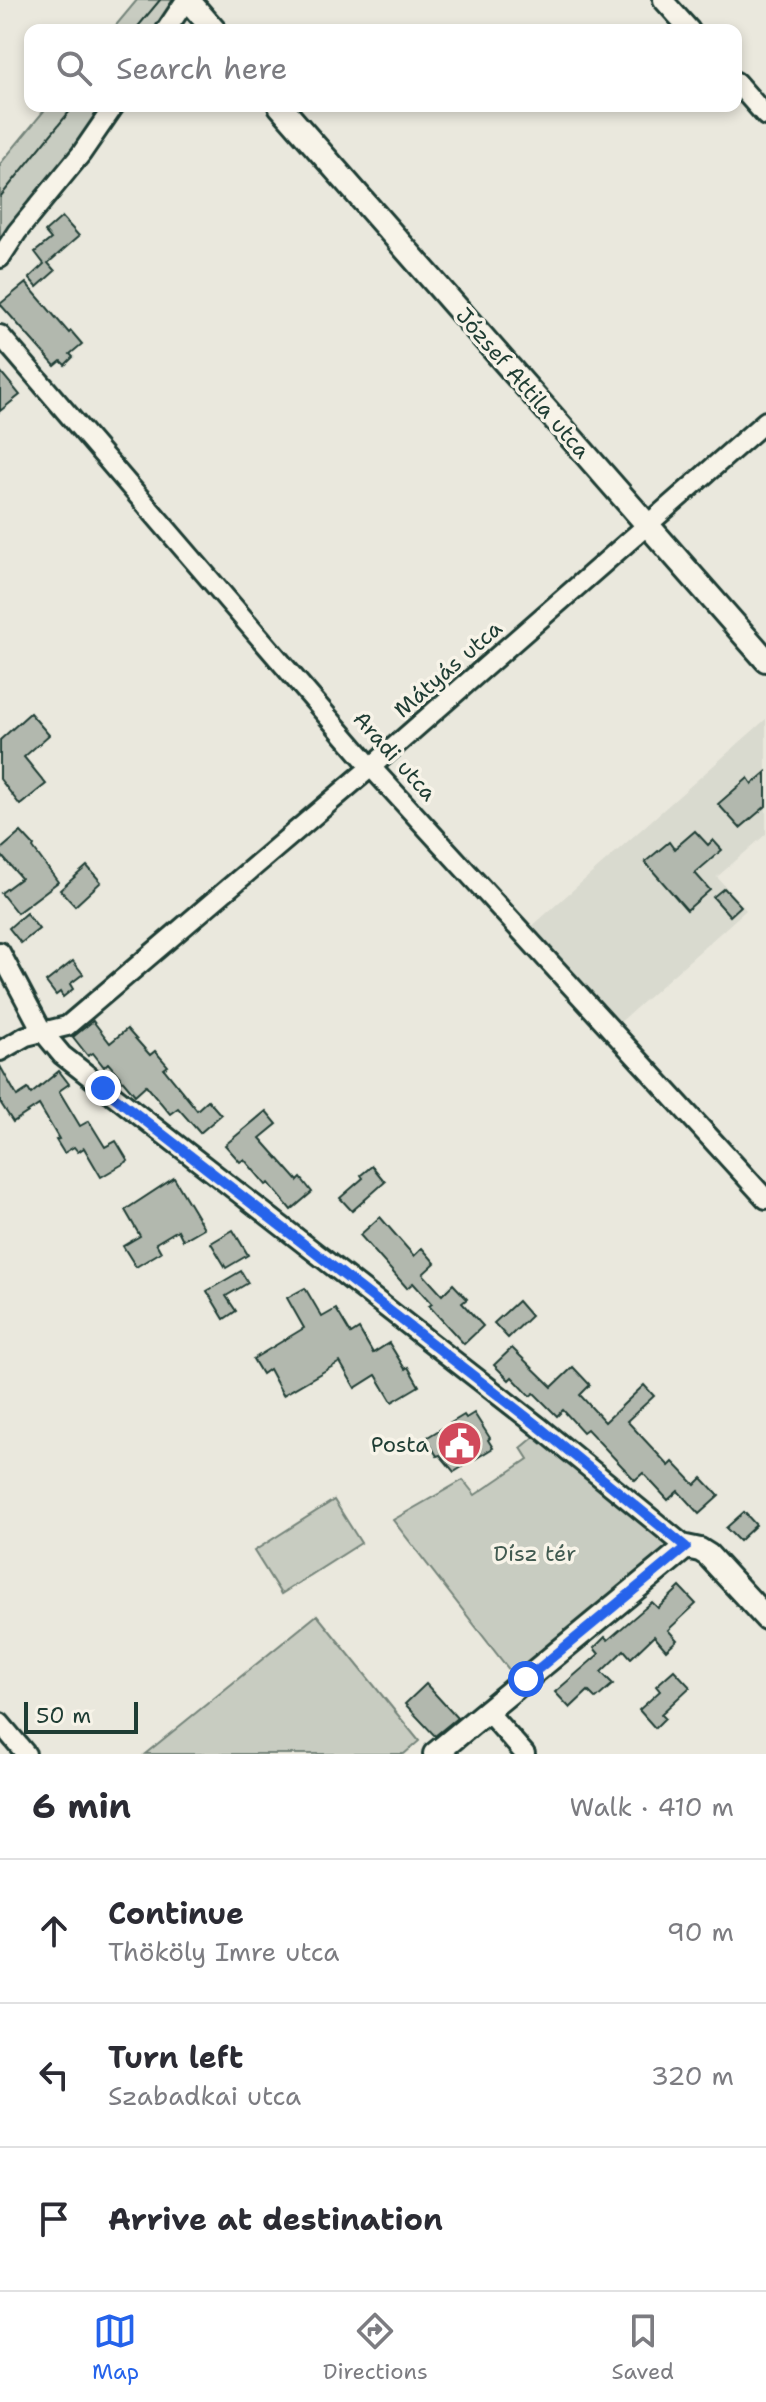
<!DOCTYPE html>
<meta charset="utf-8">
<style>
:root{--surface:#fff;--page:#f2f2f3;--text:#2b2b33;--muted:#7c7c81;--line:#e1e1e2;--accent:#2563eb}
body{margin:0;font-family:"Shantell Sans",sans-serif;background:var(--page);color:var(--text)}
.scale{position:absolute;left:24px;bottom:20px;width:114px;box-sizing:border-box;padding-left:8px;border:4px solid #1f3d34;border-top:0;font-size:22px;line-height:28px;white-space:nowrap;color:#1f3d34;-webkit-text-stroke:6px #f7f3e8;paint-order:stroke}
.stop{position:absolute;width:24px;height:24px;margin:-18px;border:6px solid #2563eb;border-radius:50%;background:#fff}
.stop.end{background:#2563eb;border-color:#fff;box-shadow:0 2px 8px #0008}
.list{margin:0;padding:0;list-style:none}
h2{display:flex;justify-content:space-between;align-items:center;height:104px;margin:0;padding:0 32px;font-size:34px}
h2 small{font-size:26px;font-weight:400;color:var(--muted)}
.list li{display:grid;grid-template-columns:52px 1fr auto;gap:24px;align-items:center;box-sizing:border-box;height:144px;padding:0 32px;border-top:2px solid var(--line)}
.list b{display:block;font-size:30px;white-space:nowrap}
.list p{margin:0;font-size:26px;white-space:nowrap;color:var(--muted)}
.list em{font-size:26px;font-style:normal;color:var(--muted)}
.icon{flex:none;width:44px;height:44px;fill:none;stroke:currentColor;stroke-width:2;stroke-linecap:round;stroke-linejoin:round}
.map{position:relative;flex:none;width:766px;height:1754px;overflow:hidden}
.search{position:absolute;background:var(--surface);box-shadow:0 4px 12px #0003;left:24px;right:24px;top:24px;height:88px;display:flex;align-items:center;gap:20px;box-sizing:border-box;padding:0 28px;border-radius:16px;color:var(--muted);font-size:30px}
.sheet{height:536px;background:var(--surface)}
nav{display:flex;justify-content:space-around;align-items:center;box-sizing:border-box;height:112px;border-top:2px solid var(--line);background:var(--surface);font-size:22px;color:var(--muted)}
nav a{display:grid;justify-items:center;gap:4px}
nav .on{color:var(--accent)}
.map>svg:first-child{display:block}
.built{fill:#d9dacf}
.green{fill:#c8ccc1;stroke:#74847a;stroke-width:2}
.building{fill:#b2b8ae;stroke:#1f3d34;stroke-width:2}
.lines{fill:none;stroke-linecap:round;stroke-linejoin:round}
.minor-casing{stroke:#1f3d34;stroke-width:24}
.tertiary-casing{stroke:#1f3d34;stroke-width:28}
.minor{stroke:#f7f3e8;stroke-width:18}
.tertiary{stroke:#f7f3e8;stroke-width:22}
.tram{stroke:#1f3d34;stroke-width:2}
.route{stroke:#2563eb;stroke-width:10}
.labels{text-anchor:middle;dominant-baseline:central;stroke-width:7;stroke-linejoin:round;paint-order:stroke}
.street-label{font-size:22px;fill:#1f3d34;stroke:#f7f3e8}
.poi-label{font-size:22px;fill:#1f3d34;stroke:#f7f3e8;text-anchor:end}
.park-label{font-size:22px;fill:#415a50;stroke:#f7f3e8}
</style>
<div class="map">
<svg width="766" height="1754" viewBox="0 0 766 1754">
<rect width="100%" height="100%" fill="#eae8dd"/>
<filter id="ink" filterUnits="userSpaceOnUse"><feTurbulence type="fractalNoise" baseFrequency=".0125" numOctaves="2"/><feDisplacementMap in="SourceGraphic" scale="16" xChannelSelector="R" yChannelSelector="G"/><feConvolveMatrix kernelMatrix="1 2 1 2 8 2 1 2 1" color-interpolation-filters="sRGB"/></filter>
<g filter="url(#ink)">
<path class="built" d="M766 719V834L717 877 746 910 617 1025 530 928Z"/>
<g class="green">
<path d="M137 0H179L157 30H112Z"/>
<path d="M48 106H106L0 251V164Z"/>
<path d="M539 1433 675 1546 514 1676 393 1520 463 1480 475 1495 528 1459 521 1448Z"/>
<path d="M334 1500 361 1543 281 1594 254 1551Z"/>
<path d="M317 1615 419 1741 404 1754H145Z"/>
</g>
<g class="building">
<path d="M62 217 79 236 48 263 55 271 37 287 29 278 44 264 35 252 51 239 45 232Z"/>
<path d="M26 283 69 333 71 331 82 344 70 354 73 357 65 365 61 361 55 366 0 304Z"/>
<path d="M0 371 20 395 0 411Z"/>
<path d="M30 713 49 735 24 757 46 784 20 805 0 779V740Z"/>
<path d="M766 772V806L740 828 718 804 748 778 752 784Z"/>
<path d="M695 831 708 845 713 840 722 850 695 873 710 890 687 910 645 862 669 842 674 849Z"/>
<path d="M21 832 34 846 33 848 58 882 17 913 1 893 21 878 0 854V850Z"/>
<path d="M87 866 101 882 75 906 60 890Z"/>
<path d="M724 888 741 906 730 916 713 897Z"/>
<path d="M26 913 39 929 21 943 9 928Z"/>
<path d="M73 961 83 974 70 984 73 989 63 997 60 992 56 995 46 982Z"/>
<path d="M93 1021 110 1043 127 1029 150 1055 155 1051 168 1066 164 1069 197 1110 208 1100 221 1115 200 1133 178 1108 170 1114 146 1085 135 1095 108 1063 104 1067 93 1053 88 1056 73 1037Z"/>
<path d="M0 1066 17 1096 28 1089 31 1094 59 1071 69 1084 59 1091 80 1126 89 1121 105 1147 116 1141 128 1161 101 1177 84 1148 78 1152 74 1147 64 1153 56 1140 59 1139 39 1105 13 1122 0 1102Z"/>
<path d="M266 1111 277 1124 260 1138 298 1181 301 1178 312 1192 291 1210 269 1183 266 1185 244 1159 240 1162 225 1145Z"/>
<path d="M372 1166 385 1182 352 1211 340 1198 363 1178 361 1175Z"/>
<path d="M174 1178 204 1228 183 1240 178 1230 156 1243 161 1252 136 1267 123 1246 140 1236 125 1210Z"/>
<path d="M380 1217 414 1256 422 1248 435 1263 423 1274 442 1295 453 1284 467 1299 462 1303 483 1326 464 1344 429 1306 432 1304 413 1283 407 1288 360 1235Z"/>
<path d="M233 1230 248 1255 226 1268 211 1243Z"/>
<path d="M241 1271 248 1283 226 1296 236 1311 224 1319 207 1291Z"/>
<path d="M305 1288 322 1317 336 1309 351 1334 359 1329 373 1353 389 1343 405 1369 408 1367 419 1386 392 1402 376 1375 355 1388 340 1362 283 1395 269 1369 262 1374 253 1359 304 1328 287 1298Z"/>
<path d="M518 1301 531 1316 508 1338 494 1323Z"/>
<path d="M512 1348 552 1387 573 1367 590 1385 580 1395 605 1422 644 1385 654 1396 627 1421 669 1466 673 1462 695 1485 702 1478 719 1496 699 1514 678 1491 668 1500 643 1473 635 1480 587 1429 583 1432 563 1410 557 1416 534 1393 530 1396 512 1377 509 1380 494 1365Z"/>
<path d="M474 1413 490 1438 488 1440 493 1448 454 1472 440 1455 437 1456 426 1438 464 1415 466 1418Z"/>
<path d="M744 1512 756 1525 739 1541 726 1528Z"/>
<path d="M680 1587 696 1604 668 1630 677 1640 666 1650 654 1636 631 1658 624 1650 601 1672 613 1684 596 1699 588 1691 570 1708 555 1692 599 1654 594 1648 605 1637 608 1640 652 1602 658 1608Z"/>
<path d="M674 1670 690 1687 661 1714 665 1718 655 1728 639 1710 660 1691 656 1686Z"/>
<path d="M426 1684 457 1718 435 1736 405 1704Z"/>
</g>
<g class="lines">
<defs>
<g id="minor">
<path d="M663 0 690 30"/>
<path d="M166 30 186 0"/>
<path d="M736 82 766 116"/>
<path d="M0 258 17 232 81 154 114 106"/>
<path d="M0 335 371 767 766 1199"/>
<path d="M0 952 42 1031 62 1055 538 1426 686 1547"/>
<path d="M0 1051 26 1036 67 1026 371 767 766 421"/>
<path d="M487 1711 525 1754"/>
<path d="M0 1723 26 1754"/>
</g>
<g id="tertiary">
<path d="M188 0 214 30"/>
<path d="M280 106 766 660"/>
<path d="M435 1754 686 1547 700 1550 708 1555 766 1618"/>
</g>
</defs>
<use href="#minor" class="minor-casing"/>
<use href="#tertiary" class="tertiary-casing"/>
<use href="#minor" class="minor"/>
<use href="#tertiary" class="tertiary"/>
<g class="tram">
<path d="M135 30 160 0"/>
<path d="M0 197 74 106"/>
</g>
</g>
</g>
<g class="lines" filter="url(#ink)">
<path class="route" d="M103 1088 538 1426 686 1547 526 1679"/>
</g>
<defs>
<symbol id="civic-disc" viewBox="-11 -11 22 22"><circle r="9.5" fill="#d1495b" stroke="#f7f3e8"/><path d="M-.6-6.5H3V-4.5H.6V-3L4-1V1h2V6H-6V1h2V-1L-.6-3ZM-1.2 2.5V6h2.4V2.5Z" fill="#fff"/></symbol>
</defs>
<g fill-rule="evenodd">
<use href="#civic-disc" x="434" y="1418" width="51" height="51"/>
</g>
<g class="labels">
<g class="street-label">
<text transform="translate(523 383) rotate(49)">József Attila utca</text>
<text transform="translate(448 669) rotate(-41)">Mátyás utca</text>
<text transform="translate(395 756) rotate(48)">Aradi utca</text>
</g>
<g class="poi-label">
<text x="429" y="1444">Posta</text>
</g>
<g class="park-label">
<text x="535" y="1553">Dísz tér</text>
</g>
</g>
</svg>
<div class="scale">50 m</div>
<div class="stop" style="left:526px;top:1679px"></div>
<div class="stop end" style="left:103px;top:1088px"></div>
<div class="search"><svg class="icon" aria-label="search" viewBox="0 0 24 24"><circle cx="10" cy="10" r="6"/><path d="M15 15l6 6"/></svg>Search here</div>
</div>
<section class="sheet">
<h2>6 min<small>Walk · 410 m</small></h2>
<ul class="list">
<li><svg class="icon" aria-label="ahead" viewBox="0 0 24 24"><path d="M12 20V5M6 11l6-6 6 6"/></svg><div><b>Continue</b><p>Thököly Imre utca</p></div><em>90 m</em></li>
<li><svg class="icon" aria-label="left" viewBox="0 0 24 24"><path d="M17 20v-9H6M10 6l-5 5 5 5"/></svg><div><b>Turn left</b><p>Szabadkai utca</p></div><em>320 m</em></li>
<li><svg class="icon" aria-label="arrive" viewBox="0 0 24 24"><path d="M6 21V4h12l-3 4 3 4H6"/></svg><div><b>Arrive at destination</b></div></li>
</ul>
</section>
<nav>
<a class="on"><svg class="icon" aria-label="map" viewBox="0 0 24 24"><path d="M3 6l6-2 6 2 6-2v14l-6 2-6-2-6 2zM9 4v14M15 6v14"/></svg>Map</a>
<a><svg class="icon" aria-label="directions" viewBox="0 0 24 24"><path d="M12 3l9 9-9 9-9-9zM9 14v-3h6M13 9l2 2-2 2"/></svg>Directions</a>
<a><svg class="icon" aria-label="saved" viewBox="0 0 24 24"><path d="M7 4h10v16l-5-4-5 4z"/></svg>Saved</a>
</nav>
